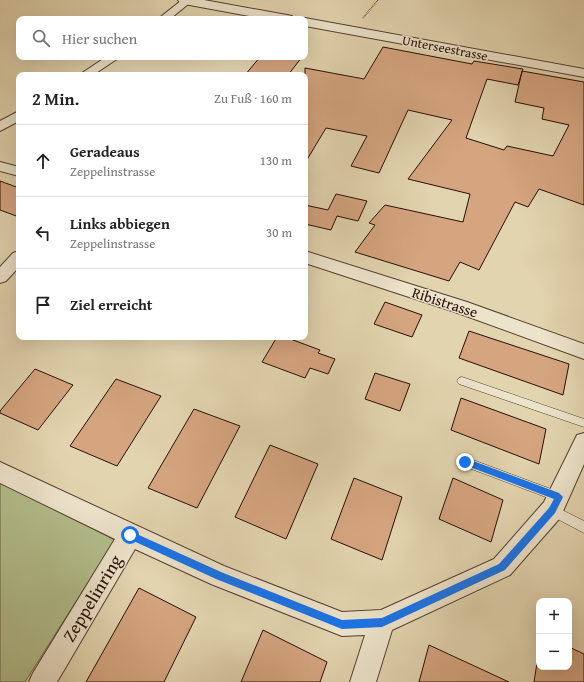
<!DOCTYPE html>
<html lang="de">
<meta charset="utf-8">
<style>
:root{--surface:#fff;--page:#f6f6f6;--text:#222;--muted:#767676;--line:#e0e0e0}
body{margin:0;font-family:"Gentium Book Plus",serif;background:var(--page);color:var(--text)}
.controls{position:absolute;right:12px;bottom:12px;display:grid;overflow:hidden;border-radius:8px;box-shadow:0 4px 16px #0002}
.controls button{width:36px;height:36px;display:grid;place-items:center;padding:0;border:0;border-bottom:1px solid var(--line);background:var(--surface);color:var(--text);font:20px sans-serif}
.stop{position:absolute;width:12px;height:12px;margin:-9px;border:3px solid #1a73e8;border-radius:50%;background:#fff}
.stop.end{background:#1a73e8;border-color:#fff;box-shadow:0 1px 4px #0008}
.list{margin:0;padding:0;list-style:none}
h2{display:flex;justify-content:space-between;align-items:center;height:52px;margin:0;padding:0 16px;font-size:17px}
h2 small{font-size:13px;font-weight:400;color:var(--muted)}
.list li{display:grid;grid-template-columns:26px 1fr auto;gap:12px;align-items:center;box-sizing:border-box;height:72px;padding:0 16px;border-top:1px solid var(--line)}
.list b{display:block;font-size:15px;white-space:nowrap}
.list p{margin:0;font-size:13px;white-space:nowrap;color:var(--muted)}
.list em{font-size:13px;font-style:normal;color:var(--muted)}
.icon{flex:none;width:22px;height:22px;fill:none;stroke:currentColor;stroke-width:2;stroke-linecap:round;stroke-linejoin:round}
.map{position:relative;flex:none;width:584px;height:682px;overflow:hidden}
.search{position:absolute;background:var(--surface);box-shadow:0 4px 16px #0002;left:16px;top:16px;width:292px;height:44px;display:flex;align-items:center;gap:10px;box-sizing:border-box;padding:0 14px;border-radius:8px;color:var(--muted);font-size:15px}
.panel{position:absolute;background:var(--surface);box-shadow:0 4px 16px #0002;left:16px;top:72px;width:292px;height:268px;border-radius:8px}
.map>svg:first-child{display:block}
.green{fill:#b2bd8c;stroke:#6d6548}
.building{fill:#d5a580;stroke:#280d05}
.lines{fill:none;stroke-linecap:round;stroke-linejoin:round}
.service-casing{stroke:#563f30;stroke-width:1}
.minor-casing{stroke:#563f30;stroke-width:2}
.tertiary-casing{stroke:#563f30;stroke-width:2}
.path{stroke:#280d05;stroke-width:1.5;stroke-dasharray:0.5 1;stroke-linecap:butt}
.service{fill:#ece3cb;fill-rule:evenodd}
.minor{fill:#ece3cb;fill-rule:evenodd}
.tertiary{fill:#ece3cb;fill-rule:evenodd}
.route{fill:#1a73e8}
.labels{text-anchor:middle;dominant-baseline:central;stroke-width:3;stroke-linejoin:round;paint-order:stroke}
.far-street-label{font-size:13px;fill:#280d05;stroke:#ece3cb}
.street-label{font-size:15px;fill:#280d05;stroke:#ece3cb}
.near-street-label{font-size:18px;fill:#280d05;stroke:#ece3cb}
</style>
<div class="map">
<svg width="584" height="682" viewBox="0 0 584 682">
<rect width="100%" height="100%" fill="#e2d4af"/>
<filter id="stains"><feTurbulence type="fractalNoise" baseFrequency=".005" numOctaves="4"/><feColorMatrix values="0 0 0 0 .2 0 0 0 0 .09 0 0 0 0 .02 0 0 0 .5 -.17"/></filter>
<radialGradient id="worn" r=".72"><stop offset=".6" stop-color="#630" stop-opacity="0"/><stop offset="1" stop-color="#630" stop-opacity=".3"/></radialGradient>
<path class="green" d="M0 482 115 540 25 682H0Z"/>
<g class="building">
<path d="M383 47 472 64 474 61 523 69 518 85 487 79 466 138 504 150 507 146 553 156 569 125 542 119 544 108 515 102 522 71 584 82V205L539 189 528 207 515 202 479 270 460 262 449 281 355 252 375 225 369 223 385 205 463 222 470 194 408 179 452 120 408 110 379 173 351 166 367 136 326 128 305 163V68L364 79Z"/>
<path d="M260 57H302L288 75H245Z"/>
<path d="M0 181 19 188V217L0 210Z"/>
<path d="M336 194 367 201 358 221 337 216 331 230 305 224V205L328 210Z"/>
<path d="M385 302 422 315 412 337 374 324Z"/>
<path d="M469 331 569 364 563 395 459 358Z"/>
<path d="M277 337H285L320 350 318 353 335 359 328 374 310 368 305 378 262 362Z"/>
<path d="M35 369 73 385 38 430 0 413V411Z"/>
<path d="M375 373 410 384 400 411 365 399Z"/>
<path d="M116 379 161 396 117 466 70 446Z"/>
<path d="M461 398 546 429 539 464 451 430Z"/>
<path d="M194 409 240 426 197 508 148 488Z"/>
<path d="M270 445 318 464 286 539 235 517Z"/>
<path d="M354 478 402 497 382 560 331 539Z"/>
<path d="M453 478 503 500 491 542 439 519Z"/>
<path d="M139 588 196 617 164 682H86Z"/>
<path d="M263 630 327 662 320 682H241Z"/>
<path d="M429 645 509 682H419Z"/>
<path d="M569 647 584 654V682H534L539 650V667H569Z"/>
</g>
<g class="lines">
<defs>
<g id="service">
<path d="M462 377 584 419V427L459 384 457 381 459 378Z"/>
<path d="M465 457 559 492 563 493 564 497 563 501 559 502 461 465 460 462 461 459Z"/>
<path d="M552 505 584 521V533L548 514 547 510 548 506Z"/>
</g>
<g id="minor">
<path d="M182 0 192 1 170 19H158Z"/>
<path d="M106 57H120L93 75H79Z"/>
<path d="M19 111V121L0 131V121Z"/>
<path d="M0 162 19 167V176L0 171Z"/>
<path d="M19 251V267L6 281 0 283V267L13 253Z"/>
<path d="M305 251 467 302 584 344V359L455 312 305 263Z"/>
<path d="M584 433V464L560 518 510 575 392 630 376 682H350L365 635 342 636 211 584 135 549 57 682H29L33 673 115 539 0 483V462L224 566 342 612 381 610 494 559 544 502 577 435Z"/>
</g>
<g id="tertiary">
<path d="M178 0H204L287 15 292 16 293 19H266L184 4 180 3Z"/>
<path d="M305 18 584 69V77L305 26V19H302Z"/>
</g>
</defs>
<use href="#service" class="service-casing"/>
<use href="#minor" class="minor-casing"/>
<use href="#tertiary" class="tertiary-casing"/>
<path class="path" d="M363 18 378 0"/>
<use href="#service" class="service"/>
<use href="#minor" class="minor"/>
<use href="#tertiary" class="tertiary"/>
</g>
<path class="route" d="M465 458 559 493 563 497 555 513 505 570 382 627 342 629 216 579 127 538 126 535 130 531 221 572 342 620 382 618 499 564 549 508 554 499 462 464 461 462Z"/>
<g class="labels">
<g class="far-street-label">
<text transform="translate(445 48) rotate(11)">Unterseestrasse</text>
</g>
<g class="street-label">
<text transform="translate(445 302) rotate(18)">Ribistrasse</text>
</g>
<g class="near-street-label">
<text transform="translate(92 598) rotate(-59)">Zeppelinring</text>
</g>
</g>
<rect width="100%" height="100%" filter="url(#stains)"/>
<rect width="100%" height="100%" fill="url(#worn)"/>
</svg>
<div class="controls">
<button>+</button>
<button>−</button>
</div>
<div class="stop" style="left:130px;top:535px"></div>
<div class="stop end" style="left:465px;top:462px"></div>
<div class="search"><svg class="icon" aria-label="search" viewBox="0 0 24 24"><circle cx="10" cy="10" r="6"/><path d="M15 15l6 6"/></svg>Hier suchen</div>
<section class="panel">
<h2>2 Min.<small>Zu Fuß · 160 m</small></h2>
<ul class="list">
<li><svg class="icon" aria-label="ahead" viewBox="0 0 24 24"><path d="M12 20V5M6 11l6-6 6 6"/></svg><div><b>Geradeaus</b><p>Zeppelinstrasse</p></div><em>130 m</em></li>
<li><svg class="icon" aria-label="left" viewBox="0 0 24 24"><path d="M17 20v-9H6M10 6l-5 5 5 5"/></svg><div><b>Links abbiegen</b><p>Zeppelinstrasse</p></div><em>30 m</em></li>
<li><svg class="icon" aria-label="arrive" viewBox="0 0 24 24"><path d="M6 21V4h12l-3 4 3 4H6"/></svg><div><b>Ziel erreicht</b></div></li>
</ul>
</section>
</div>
